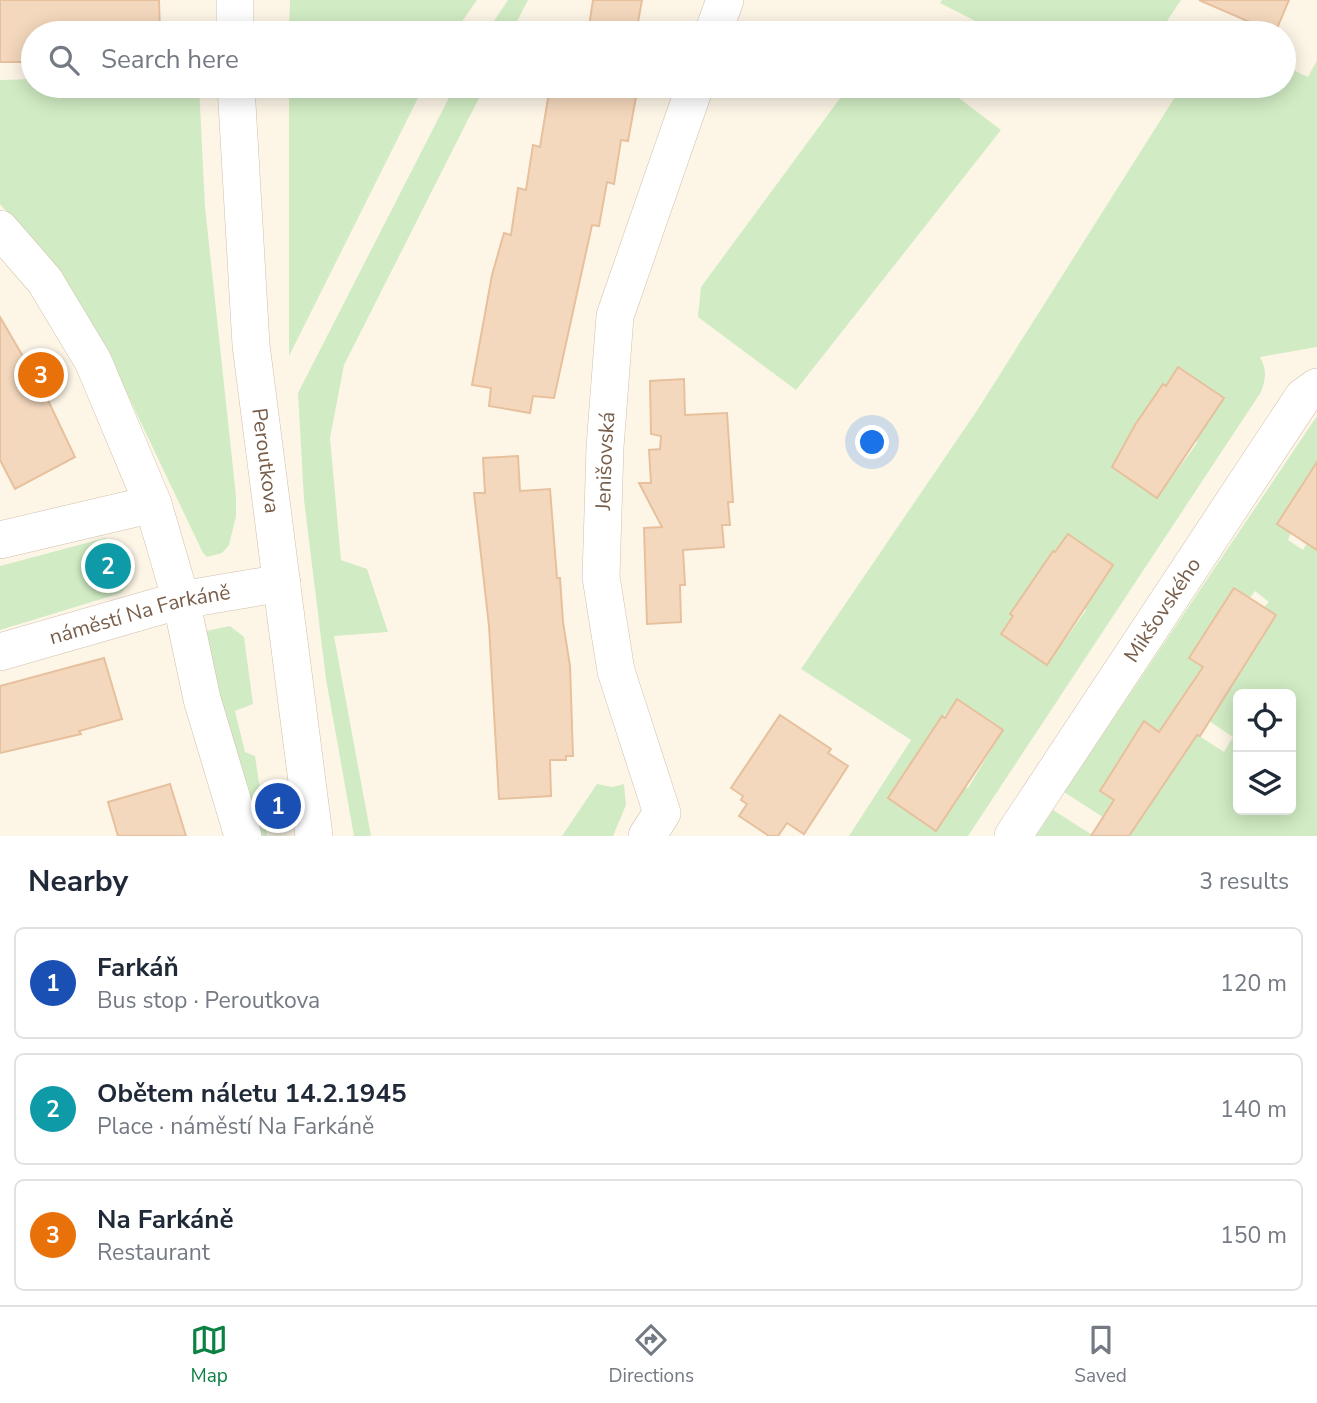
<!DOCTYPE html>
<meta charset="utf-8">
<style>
:root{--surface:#fff;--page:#f6f6f7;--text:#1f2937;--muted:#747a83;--line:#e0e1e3;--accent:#0b8043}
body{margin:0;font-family:"Nunito Sans",sans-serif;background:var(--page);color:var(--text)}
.controls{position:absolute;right:21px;bottom:21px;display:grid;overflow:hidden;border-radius:10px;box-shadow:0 4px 18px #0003}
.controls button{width:63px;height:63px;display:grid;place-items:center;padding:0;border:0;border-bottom:2px solid var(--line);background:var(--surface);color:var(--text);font:35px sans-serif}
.you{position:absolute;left:873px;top:443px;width:24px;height:24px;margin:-18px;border:5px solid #fff;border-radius:50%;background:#1a73e8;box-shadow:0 0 0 10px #1a73e833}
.badge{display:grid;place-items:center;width:46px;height:46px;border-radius:50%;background:var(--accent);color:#fff;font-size:23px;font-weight:700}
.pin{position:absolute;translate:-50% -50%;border:4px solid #fff;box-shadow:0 2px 7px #0006}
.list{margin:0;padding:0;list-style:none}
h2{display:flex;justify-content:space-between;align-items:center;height:91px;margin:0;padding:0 28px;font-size:30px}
h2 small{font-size:23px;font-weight:400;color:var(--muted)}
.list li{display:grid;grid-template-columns:46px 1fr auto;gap:21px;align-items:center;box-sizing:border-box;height:112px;margin:0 14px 14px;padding:0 14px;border:2px solid var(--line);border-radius:10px}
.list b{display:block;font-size:26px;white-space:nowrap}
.list p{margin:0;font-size:23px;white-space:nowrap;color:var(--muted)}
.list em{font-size:23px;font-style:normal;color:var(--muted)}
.icon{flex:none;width:38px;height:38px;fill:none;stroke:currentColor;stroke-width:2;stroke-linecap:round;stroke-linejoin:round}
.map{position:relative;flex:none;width:1317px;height:836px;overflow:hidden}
.search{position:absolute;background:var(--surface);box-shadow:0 4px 18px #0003;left:21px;right:21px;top:21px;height:77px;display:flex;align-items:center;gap:18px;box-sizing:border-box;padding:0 24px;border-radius:38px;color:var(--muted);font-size:26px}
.sheet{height:469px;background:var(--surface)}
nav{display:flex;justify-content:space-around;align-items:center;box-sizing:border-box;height:98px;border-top:2px solid var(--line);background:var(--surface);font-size:19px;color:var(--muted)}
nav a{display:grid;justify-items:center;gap:4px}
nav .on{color:var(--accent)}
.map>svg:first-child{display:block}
.green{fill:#d1ecc4;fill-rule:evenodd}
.building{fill:#f4d8bd;stroke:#e7c09d;stroke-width:2}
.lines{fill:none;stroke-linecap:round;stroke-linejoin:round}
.minor-casing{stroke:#d0bfac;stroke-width:38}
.minor{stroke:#fff;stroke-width:37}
.labels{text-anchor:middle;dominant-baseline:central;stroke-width:5;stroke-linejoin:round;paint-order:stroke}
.street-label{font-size:21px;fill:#785e4a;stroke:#fffaee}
</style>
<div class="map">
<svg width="1317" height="836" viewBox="0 0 1317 836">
<rect width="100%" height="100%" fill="#fdf6e7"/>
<g class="green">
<path d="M290 0H477L454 33H289Z"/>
<path d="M508 0H528L511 33H486Z"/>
<path d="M942 0H1181L1159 33H999L940 3Z"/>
<path d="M1317 60V347L1260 357C1267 370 1266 378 1261 392L968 836H849L911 740 801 669 978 409 1182 86H1284V66L1308 77ZM1178 368 1197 443 1157 498 1112 467 1124 449 1122 447 1163 384 1166 386ZM1068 535 1113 565 1085 608 1086 610 1047 665 1001 634 1043 565ZM957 700 1003 730 968 788 965 787 936 830 891 800 909 765 912 766 932 731Z"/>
<path d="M33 79V86H199L205 207 236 496V516L229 545 222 553 207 557 203 553 103 343 59 273 0 204V80Z"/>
<path d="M289 86H424L289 356Z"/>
<path d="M455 86H485L344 365 330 438 341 560 367 569 388 632 334 636 371 836H354L326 679 304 500 298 393Z"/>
<path d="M849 86H943L1001 130 796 390 698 317 701 287Z"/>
<path d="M1317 416V463L1288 540 1303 550 1307 543 1317 550V836H1132L1064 792ZM1234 588 1250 598 1255 591 1269 602 1204 668 1189 657ZM1238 694H1291V810H1238ZM1219 706 1209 721 1233 737 1224 752 1196 734 1115 801 1100 791 1144 722 1159 732Z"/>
<path d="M105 538 116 542 128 585 121 593 0 630V566Z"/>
<path d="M230 626 244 637 253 704 235 711 245 752 255 756 267 836H255L201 632Z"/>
<path d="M597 784 613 787 624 784 626 805 613 836H562Z"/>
<path d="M1053 810 1094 836H1036Z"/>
</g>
<g class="building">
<path d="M0 0H159L160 33H33V62H0Z"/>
<path d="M593 0H642L636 33H588Z"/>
<path d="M1199 0H1289L1275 33Z"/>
<path d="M550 86H638L628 141 621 140 614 184 607 182 599 226 592 225 554 398 533 396 530 413 489 406 491 388 472 385 492 275 504 233 511 235 518 188 526 190 533 145 540 147Z"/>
<path d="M0 317 46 396 75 457 15 489 0 460Z"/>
<path d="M1178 367 1224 398 1157 498 1112 467 1135 425 1163 384 1166 386Z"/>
<path d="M684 379 685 415 727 413 733 502H728L730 525H722L724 547 683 550 685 585H680L681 622 647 624 644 528 662 527 639 483H651L649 450 660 449 661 436 651 434 650 381Z"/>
<path d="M518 456 520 491 550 489 557 578H560L563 622 570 666 573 756H566V760H550L551 796 499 799 489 626 474 493H485L483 458Z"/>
<path d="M1317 462V550L1277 524Z"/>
<path d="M1068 534 1113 565 1047 665 1001 634 1013 616 1010 614 1053 551 1055 552Z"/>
<path d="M1234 588 1276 615 1200 736 1197 735 1129 836H1091L1114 800 1100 791 1144 721 1159 732 1203 667 1189 658Z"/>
<path d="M104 658 122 719 79 731 81 734 0 753V686Z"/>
<path d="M957 699 1003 730 936 831 888 798 942 716 945 718Z"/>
<path d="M780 715 831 749 828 753 848 766 804 834 787 823 778 836H769L739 816 747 804 741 800 743 796 731 788Z"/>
<path d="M170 784 186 836H118L108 802Z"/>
</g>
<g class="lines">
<defs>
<g id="minor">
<path d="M235 0V33"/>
<path d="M713 33 725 0"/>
<path id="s1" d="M236 86 251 345 314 836"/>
<path d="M0 229 45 281 93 361 153 504 181 600 202 699 243 836"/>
<path d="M0 540 153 504"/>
<path id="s2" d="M0 652 181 600 282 583"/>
<path id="s3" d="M647 836 662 813 616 671 601 577 605 447 615 316 695 86"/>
<path id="s4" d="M1013 836 1303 397 1317 387"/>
</g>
</defs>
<use href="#minor" class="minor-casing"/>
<use href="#minor" class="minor"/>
</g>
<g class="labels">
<g class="street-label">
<text stroke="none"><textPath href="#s3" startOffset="388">Jenišovská</textPath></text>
<text stroke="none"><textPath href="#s1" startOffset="376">Peroutkova</textPath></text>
<text stroke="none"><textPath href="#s4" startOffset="271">Mikšovského</textPath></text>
<text stroke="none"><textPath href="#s2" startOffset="145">náměstí Na Farkáně</textPath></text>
</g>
</g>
</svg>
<div class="controls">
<button><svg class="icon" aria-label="locate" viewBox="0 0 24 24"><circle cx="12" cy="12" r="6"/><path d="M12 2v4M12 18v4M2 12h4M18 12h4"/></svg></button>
<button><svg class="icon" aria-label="layers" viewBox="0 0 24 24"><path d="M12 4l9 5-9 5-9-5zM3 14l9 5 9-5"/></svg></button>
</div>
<div class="you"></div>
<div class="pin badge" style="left:278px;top:806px;background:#1a4fb4">1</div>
<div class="pin badge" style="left:108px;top:566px;background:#0f9aa8">2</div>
<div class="pin badge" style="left:41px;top:375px;background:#e8710a">3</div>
<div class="search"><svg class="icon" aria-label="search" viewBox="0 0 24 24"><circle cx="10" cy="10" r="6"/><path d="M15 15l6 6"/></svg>Search here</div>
</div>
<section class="sheet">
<h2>Nearby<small>3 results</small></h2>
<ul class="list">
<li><span class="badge" style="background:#1a4fb4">1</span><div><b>Farkáň</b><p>Bus stop · Peroutkova</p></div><em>120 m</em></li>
<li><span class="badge" style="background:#0f9aa8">2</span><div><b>Obětem náletu 14.2.1945</b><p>Place · náměstí Na Farkáně</p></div><em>140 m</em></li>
<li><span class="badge" style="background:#e8710a">3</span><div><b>Na Farkáně</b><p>Restaurant</p></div><em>150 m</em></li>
</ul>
</section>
<nav>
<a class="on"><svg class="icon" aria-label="map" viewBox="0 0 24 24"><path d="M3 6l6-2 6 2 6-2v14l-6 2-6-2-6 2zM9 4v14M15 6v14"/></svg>Map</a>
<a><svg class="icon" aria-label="directions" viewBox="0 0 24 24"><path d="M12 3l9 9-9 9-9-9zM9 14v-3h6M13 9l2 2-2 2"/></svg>Directions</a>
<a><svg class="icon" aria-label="saved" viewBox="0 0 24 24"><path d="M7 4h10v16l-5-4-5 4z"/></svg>Saved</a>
</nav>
